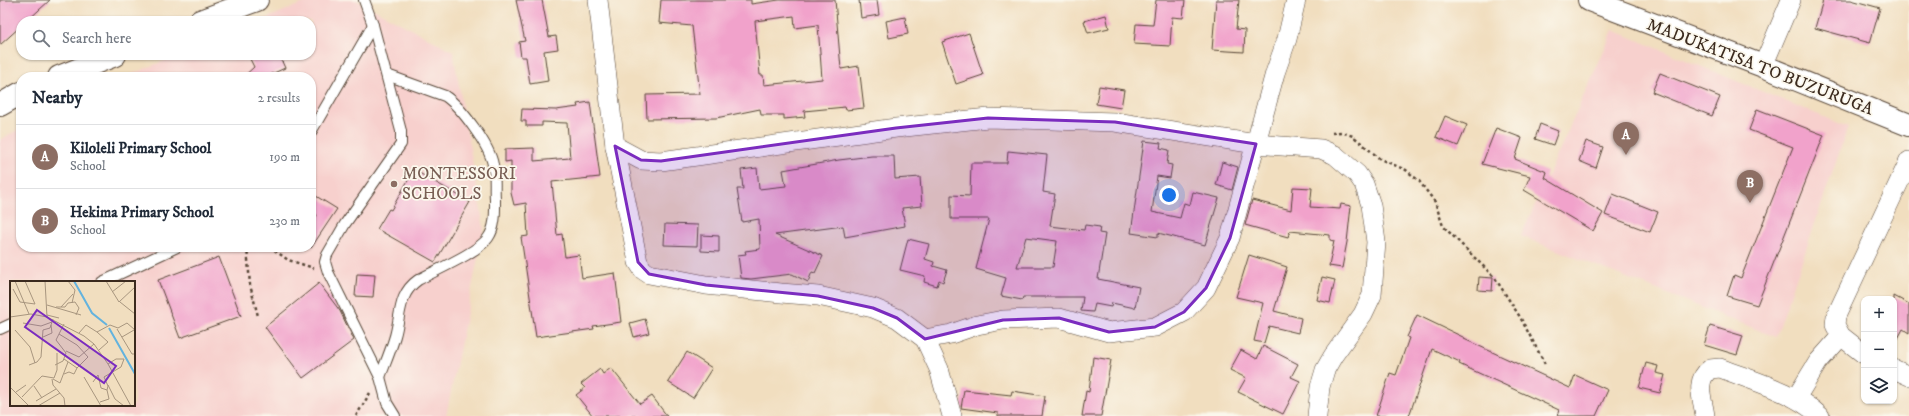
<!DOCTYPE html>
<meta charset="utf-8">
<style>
:root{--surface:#fff;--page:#f6f6f7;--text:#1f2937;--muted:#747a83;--line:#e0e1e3;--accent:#0f766e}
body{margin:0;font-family:"IM FELL DW Pica",serif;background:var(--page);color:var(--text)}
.controls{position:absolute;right:12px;bottom:12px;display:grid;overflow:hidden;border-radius:8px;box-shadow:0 1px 3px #0004}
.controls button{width:36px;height:36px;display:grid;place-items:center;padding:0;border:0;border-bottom:1px solid var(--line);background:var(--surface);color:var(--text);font:20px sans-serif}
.you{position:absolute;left:1169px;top:195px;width:14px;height:14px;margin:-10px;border:3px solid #fff;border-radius:50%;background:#1a73e8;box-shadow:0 0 0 6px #1a73e833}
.badge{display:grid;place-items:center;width:26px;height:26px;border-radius:50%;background:var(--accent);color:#fff;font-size:13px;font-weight:700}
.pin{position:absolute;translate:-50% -33px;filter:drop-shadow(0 1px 2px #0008)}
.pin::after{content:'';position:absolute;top:21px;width:14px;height:12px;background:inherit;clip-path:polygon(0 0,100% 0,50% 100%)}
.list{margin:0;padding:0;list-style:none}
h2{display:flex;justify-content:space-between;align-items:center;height:52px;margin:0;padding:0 16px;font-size:17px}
h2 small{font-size:13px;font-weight:400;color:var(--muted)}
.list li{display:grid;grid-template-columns:26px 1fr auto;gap:12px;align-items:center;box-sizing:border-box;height:64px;padding:0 16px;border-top:1px solid var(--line)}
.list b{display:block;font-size:15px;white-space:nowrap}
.list p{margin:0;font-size:13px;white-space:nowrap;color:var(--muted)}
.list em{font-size:13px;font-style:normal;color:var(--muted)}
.icon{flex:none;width:22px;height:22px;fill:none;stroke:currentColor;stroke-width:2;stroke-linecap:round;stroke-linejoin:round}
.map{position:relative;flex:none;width:1909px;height:416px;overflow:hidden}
.search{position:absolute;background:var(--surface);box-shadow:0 1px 3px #0004;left:16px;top:16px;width:300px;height:44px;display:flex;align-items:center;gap:10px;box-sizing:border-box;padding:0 14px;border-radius:16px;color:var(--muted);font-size:15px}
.panel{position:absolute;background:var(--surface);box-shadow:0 1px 3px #0004;left:16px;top:72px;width:300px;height:180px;border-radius:16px}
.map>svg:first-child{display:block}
.built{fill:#f7d0cd;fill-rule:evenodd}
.building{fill:#f1a2cb;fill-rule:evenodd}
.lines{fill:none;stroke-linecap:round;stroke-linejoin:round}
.service-casing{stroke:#564536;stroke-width:12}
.minor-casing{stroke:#564536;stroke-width:20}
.secondary-casing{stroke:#564536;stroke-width:24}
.path{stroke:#564536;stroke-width:2.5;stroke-dasharray:3 3;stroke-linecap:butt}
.service{stroke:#fff;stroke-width:10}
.minor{stroke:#fff;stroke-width:19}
.secondary{stroke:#fff;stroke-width:22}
.marked{fill:#7b2cbf;fill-opacity:0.2;stroke:#7b2cbf;stroke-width:3;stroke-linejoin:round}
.education-dot{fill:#8d6e63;stroke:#fbf7ec;stroke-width:1.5}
.labels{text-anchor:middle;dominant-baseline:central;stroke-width:3.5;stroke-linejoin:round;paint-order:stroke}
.street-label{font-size:17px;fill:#3b2a1e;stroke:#fbf7ec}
.education-label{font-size:17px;fill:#785e54;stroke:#fbf7ec;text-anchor:start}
.inset-river{fill:none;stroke:#64b3de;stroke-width:2}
.inset-road{fill:none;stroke:#a8967f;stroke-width:1}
.view{fill:#7b2cbf;fill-opacity:0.15;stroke:#7b2cbf;stroke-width:2}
.inset-edge{fill:none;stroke:#3b2a1e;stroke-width:2}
</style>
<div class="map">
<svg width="1909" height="416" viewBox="0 0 1909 416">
<rect width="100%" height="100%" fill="#fbf7ec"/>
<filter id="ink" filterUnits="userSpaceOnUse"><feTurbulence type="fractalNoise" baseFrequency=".025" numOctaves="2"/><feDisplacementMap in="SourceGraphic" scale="8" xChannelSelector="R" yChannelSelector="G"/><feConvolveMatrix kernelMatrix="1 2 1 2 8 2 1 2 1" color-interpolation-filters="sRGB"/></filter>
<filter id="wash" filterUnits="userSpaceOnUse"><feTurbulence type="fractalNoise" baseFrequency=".012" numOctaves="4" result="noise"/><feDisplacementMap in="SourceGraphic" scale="16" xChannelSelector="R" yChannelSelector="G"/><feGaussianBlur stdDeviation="0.9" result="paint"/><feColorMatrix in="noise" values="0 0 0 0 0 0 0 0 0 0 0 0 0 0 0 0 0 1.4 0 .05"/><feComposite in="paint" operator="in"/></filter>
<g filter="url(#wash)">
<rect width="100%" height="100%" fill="#f1debf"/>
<g class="built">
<path d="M311 0H356L453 51 484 228 446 416H0V140L21 128V247H311V77H125L178 55H311V21H260ZM11 282H134V405H11Z"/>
<path d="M1613 30 1848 127 1776 337 1521 236Z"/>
</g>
<g id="blocks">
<g class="building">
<path d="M0 0H50L27 21H21V26L0 45Z"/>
<path d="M516 0H542L549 37 556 36 558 49 544 51 548 81 530 84 526 57H521L519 42 525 41Z"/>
<path d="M661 0H751V4L779 0H835L841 69 859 66 864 108 846 110 845 107 804 111 805 117 784 119V115H761L760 109 716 118 647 119 646 95 700 94 692 26 659 23ZM794 16 795 28 818 25 822 79 764 85 763 75H760L755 21Z"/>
<path d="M859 0H877L879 15 861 18Z"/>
<path d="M1156 0H1185L1183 18 1172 17 1170 46 1134 44 1136 24 1153 25Z"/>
<path d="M1216 0H1239L1236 29 1245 30 1244 52 1212 50Z"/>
<path d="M1823 0H1851L1880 8 1870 43 1815 28Z"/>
<path d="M1106 15 1109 28 1088 33 1084 21Z"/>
<path d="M905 17 908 34 889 38 886 21Z"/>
<path d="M969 33 983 75 956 84 942 42Z"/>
<path d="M248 55H279L285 68 265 77H243L254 67Z"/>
<path d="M1660 73 1720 97 1712 116 1652 92Z"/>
<path d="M1099 86 1124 90 1121 108 1096 104Z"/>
<path d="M590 102 600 177 552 182 557 235 562 234 565 257 579 255 582 278 615 273 621 322 593 326 594 329 536 337 521 237 528 236 526 203 514 205 511 193V161L505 162V149L534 148V161L570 158 567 123 542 122V126H526V121H521L522 109 556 110 578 107 577 104Z"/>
<path d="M1757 109 1824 135 1757 305 1727 296 1734 275 1741 278 1793 147 1749 130Z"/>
<path d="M1445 116 1467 125 1458 146 1436 137Z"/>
<path d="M1540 124 1558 131 1553 145 1535 139Z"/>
<path d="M1496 128 1522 138 1515 159 1547 172 1545 178 1603 213 1593 231 1524 190 1530 176 1482 164Z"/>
<path d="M1144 141 1161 143 1160 148 1169 150 1167 164 1172 165 1170 178 1157 176 1152 212 1180 218 1184 203 1190 205 1193 192 1219 198 1205 245 1158 233V237L1131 233Z"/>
<path d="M1586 141 1603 147 1596 168 1579 161Z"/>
<path d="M1008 151 1047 155 1043 192 1055 194 1050 226 1084 230 1085 225 1100 227 1099 233 1105 234 1098 279 1139 287 1135 308 1112 303 1111 307 1095 304 1093 312 1081 311 1083 297H1023L1022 300 1001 296 1006 278 976 269 989 219H951V195L970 196 971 163H1007ZM1026 237 1057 241 1053 267H1017Z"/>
<path d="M872 156H894L895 179 920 177 922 206 902 208 905 226 845 237 843 226 775 235 823 256 815 273 812 272 808 282 792 274 751 279 741 278 738 255 746 254 745 251 760 249 759 219 742 222 737 189H743L741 170 757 168 759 189 786 186 783 170 839 160Z"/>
<path d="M1222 162 1238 167 1232 190 1216 185Z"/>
<path d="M414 170 470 202 435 262 377 229 389 209 391 210Z"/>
<path d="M1293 187 1312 188 1310 207 1340 209 1341 204 1351 206 1347 242 1342 268 1329 266 1334 241 1330 240V235L1290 231 1288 237 1245 225 1252 200 1291 210Z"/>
<path d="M311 193 337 209 311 248V224L317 215 311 211Z"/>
<path d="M1613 194 1658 212 1650 232 1605 215Z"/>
<path d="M665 224 698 225 697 246 664 245Z"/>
<path d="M701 235 719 236V252L701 251Z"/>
<path d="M908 239 929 244 925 259 934 262 933 266 947 270 943 282 939 280 937 286 924 282 925 276 900 270Z"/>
<path d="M1249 255 1287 267 1274 311 1301 318 1298 333 1269 326 1264 343 1254 341 1263 303 1236 297Z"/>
<path d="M219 257 241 316 180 338 158 280Z"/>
<path d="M357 274 375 275 373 297 355 296Z"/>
<path d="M1322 277 1335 280 1330 303 1317 300Z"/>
<path d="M1479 277 1493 278 1492 291 1478 290Z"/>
<path d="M319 283 340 311 354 340 303 378 265 327Z"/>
<path d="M1894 296 1909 304V333L1903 329 1894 346Z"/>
<path d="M1417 315 1465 338 1464 339 1570 388 1575 375 1608 390 1596 416H1557L1559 410 1459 364 1460 362 1432 349 1409 416H1376L1390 373 1396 375 1409 338 1407 337Z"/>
<path d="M645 319 649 333 634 337 630 323Z"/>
<path d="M1710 326 1743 336 1737 355 1704 345Z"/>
<path d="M1263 346 1298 364 1291 377 1300 381 1283 414 1238 392 1246 378 1230 370 1241 350 1257 359Z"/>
<path d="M687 352 712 368 693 398 668 382Z"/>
<path d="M1093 357 1111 360 1101 416H1082L1086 391 1089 392Z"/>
<path d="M1646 363 1658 366 1656 373 1665 375 1660 393 1639 388Z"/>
<path d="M611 368 640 404 652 396 667 416H593L576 395 585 388 581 384 600 369 603 374Z"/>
<path d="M964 390 1011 395 1012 391 1045 396 1042 416H998V413L961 408Z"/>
</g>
</g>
</g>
<g filter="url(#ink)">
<use href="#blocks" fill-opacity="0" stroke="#564536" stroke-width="1"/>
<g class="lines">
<defs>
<g id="service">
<path d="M364 0 373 25 401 131V144L345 224 327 255 325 262 328 272 380 377 387 403 395 416"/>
<path d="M311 132 373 25"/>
<path d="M102 282 177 247"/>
<path d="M0 329 11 324"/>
<path d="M380 377C385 364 391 350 395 336 401 315 398 294 418 280 436 270 477 253 488 238 496 227 495 211 495 199 494 187 496 177 493 165 490 146 461 107 445 96L387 75"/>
</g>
<g id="minor">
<path d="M598 0 615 146 638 262 643 270 649 274 706 285 781 293 818 296 873 308 897 318 925 339 939 369 952 416"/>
<path d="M1763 66 1791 0"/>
<path d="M615 146 641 160 661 161 896 128 988 118 1115 122 1256 144 1321 149 1335 155 1357 174 1364 184 1371 205 1376 242 1372 295 1363 314 1333 356 1325 370 1320 387 1317 416"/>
<path d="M925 339 951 334 977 325 1003 320 1059 318 1109 332 1155 327 1184 312 1206 288 1230 238 1275 73 1287 39 1296 0"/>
<path d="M1864 354 1841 336 1835 325 1836 316 1909 161"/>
<path d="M1894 369 1909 376"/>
<path d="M1796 398 1818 362 1841 336"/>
<path d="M1705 416C1703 399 1694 381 1710 369L1720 368C1753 381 1795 392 1820 416"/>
</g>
<g id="secondary">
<path d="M1589 0 1763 66 1909 125"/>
<path d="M200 21 257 0"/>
<path d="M59 77 115 55"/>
<path d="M0 105 21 93"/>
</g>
</defs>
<use href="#service" class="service-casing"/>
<use href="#minor" class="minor-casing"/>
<use href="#secondary" class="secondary-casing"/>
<g class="path">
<path d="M1332 133 1341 132 1353 136 1380 159 1406 170 1419 181 1435 202 1443 226 1495 278 1520 317 1545 364"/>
<path d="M247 247 250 285 258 316"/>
<path d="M270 247 288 260 314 268"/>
<path d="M356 416 370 393"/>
</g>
<use href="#service" class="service"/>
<use href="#minor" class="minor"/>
<use href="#secondary" class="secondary"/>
</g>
</g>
<path class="marked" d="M988 118 1115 122 1256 144 1230 238 1206 288 1184 312 1155 327 1109 332 1059 318 1003 320 925 339 897 318 873 308 818 296 706 285 649 274 638 262 615 146 641 160 661 161 896 128Z"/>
<circle class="education-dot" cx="394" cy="184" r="4"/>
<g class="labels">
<g class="street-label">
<text transform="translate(1760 67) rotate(21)">MADUKATISA TO BUZURUGA</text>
</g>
<g class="education-label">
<text x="402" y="174">MONTESSORI<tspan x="402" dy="20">SCHOOLS</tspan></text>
</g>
</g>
<g transform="translate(10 281)">
<rect width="125" height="125" fill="#f1debf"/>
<path class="inset-river" d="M64 0 82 32 97 44M99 47 125 93"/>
<path class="inset-road" d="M5 0 19 33M35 0 37 36M58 0 65 9 62 22M96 0 109 21 125 6M3 8 10 21 25 23 15 0M102 11 116 0M110 21 125 33M37 24 71 34M46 26H55L58 22 65 21 69 27 66 34M51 26 63 13M37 34 49 37M0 36 21 33 37 36 74 55 84 63 98 83 121 125M13 42 31 45 42 41M107 48 122 73H125M5 49 20 66 25 82M87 51 98 61 89 69M69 52 76 44 87 51 100 44 108 47 117 42 125 49M49 53 67 64 78 76 67 87 54 78M33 56 42 52 41 44M112 56 124 49M56 70 69 76 84 63M19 84 27 81 31 76 33 49 40 47 43 38M45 84 53 80 56 72 46 59 54 43M54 93 59 91 64 93 67 87M74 96 91 125M42 98 43 104 54 117 55 125M43 98 50 102 58 81M83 101 88 94 91 107 97 109 98 105 94 96 111 86 114 78H106L98 83M98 104 105 118 114 125M24 105 32 117M0 106 19 125M6 111 16 104M12 116 32 95 44 97 47 89V72M26 120 46 108M90 121 99 118 97 109M28 125 50 112"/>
<path class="view" d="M27 29 106 85 94 102 15 46Z"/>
<rect width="125" height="125" class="inset-edge"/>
</g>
</svg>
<div class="controls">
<button>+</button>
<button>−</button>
<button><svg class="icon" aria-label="layers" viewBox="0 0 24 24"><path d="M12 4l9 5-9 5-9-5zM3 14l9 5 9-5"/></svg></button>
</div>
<div class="you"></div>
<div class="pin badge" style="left:1626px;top:155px;background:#8d6e63">A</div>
<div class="pin badge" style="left:1750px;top:203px;background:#8d6e63">B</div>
<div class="search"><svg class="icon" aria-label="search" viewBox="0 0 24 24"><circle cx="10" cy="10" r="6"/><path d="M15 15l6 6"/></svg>Search here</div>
<section class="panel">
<h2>Nearby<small>2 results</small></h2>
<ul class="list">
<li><span class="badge" style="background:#8d6e63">A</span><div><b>Kiloleli Primary School</b><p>School</p></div><em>190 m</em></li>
<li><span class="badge" style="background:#8d6e63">B</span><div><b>Hekima Primary School</b><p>School</p></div><em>230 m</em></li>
</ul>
</section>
</div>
